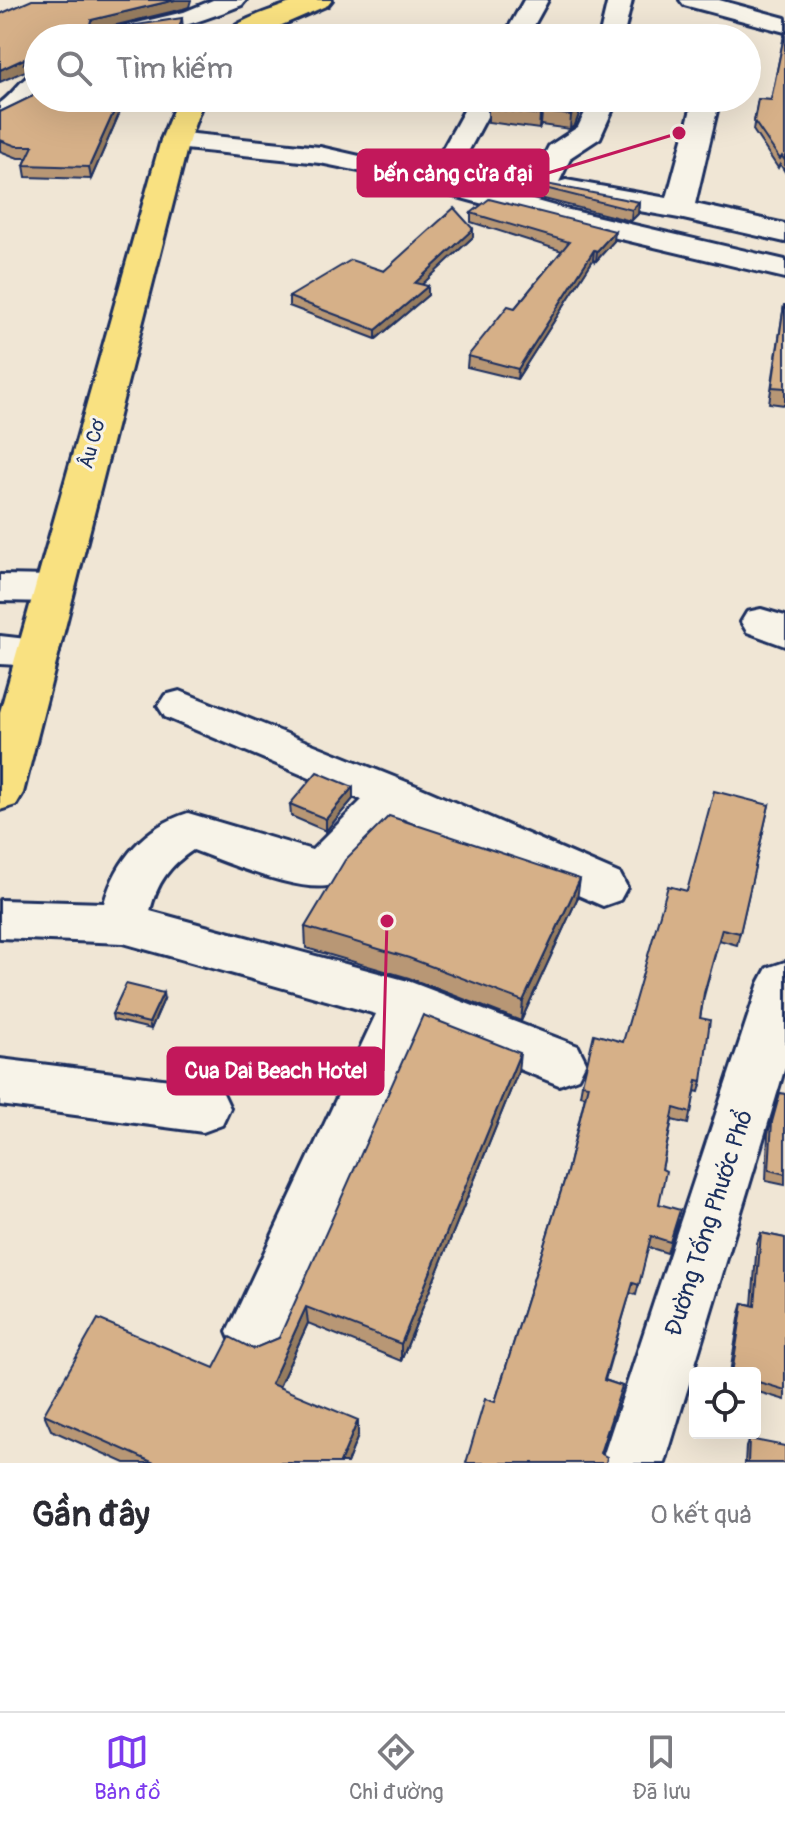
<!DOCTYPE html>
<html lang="vi">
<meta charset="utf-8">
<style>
:root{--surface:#fff;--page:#f7f7f7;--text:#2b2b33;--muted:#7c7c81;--line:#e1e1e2;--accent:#7c3aed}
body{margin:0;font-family:Pangolin,sans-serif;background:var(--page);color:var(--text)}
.controls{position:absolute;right:24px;bottom:24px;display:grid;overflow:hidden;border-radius:8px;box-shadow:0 8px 32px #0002}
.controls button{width:72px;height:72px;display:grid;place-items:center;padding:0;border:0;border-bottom:2px solid var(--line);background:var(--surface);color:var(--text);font:40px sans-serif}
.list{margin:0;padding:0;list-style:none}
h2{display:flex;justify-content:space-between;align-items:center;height:104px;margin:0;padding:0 32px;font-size:34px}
h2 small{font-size:26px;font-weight:400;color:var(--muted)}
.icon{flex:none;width:44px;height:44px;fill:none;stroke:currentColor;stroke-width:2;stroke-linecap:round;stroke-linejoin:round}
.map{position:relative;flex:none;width:785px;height:1463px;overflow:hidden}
.search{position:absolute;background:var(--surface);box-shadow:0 8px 32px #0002;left:24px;right:24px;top:24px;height:88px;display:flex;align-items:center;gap:20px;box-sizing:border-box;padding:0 28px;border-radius:44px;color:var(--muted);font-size:30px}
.sheet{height:248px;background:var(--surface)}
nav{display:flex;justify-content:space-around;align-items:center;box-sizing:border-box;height:112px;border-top:2px solid var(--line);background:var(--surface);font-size:22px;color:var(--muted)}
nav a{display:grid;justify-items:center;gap:4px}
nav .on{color:var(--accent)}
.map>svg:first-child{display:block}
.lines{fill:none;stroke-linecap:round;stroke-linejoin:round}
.minor-casing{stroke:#1b2f5e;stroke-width:6}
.major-casing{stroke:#1b2f5e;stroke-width:6}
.minor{fill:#f7f3e8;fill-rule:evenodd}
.major{fill:#f9e181;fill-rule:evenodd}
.wall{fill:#b89775;stroke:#1b2f5e;stroke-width:2}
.shaded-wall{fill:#967b5f;stroke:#1b2f5e;stroke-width:2}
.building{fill:#d6b088;stroke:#1b2f5e;stroke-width:2}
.labels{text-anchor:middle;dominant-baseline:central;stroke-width:6;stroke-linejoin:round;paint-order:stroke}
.street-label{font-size:20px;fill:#1b2f5e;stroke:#f7f3e8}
.near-street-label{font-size:24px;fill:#1b2f5e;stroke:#f7f3e8}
.leader{fill:none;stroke:#c2185b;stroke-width:3}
.callout-dot{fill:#c2185b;stroke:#f7f3e8;stroke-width:3}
.callout{fill:#c2185b;stroke:#c2185b;stroke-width:3}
.callout-label{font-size:22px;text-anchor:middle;font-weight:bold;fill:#fff}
</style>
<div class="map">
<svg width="785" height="1463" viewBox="0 0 785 1463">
<rect width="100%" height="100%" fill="#f0e6d5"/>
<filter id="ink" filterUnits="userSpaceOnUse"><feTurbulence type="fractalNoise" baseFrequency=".0125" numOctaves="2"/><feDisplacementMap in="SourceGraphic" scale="16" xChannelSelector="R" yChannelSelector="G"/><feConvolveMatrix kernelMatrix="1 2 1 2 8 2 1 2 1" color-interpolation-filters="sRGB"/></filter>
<g filter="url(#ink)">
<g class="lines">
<defs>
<g id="minor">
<path d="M213 0H246L242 5C191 26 147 38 92 38L95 33 184 12Z"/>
<path d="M524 0H548L527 38H503Z"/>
<path d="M608 0H632L623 38H599Z"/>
<path d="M680 0H719L785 18V32L684 5Z"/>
<path d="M38 71V97L32 106 0 122V103C14 94 23 75 38 71Z"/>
<path d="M471 98H497L454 178 565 209 785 260V278L549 222 374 174 320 163 175 148 165 146 161 140 165 134 175 132 320 147 430 172Z"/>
<path d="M592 98H618L600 138 571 157 559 182 566 180 667 198 694 98H720L695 204 785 224V242L679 218 566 198 553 191 543 194 533 191 529 185 549 146 578 127Z"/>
<path d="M0 575 53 576 67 580 73 589 67 598 53 602 0 601Z"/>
<path d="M761 609 785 616V646L747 632 741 622 747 612Z"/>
<path d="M0 636 53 642 59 652 53 662 38 666 0 664Z"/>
<path d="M180 691 419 787 620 874 627 887 620 900 603 906 402 818C382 838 364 864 341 881 314 901 224 861 193 850 169 866 157 883 150 911L408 981 578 1046 586 1062 578 1078 559 1085 421 1030 278 1353 257 1362 236 1353 227 1332 376 1014 123 943 0 938V900L104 903C117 859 144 827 188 813L312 850 362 800 165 717 158 706 165 695Z"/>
<path d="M785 962V1067L665 1463H601L759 983 767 968Z"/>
<path d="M0 1059 203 1084 222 1091 230 1108 222 1125 203 1132 0 1105Z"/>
</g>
<g id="major">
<path d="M299 0H332L328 5 252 38H221C234 20 278 8 299 0Z"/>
<path d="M178 98H204L189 140 23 793 16 805 0 810V712L161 140Z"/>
</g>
</defs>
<use href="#minor" class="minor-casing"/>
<use href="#major" class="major-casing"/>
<use href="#minor" class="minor"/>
<use href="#major" class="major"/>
</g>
<g class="wall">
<path d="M785 31V172L780 164 778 168 753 130 758 99 771 100Z"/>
<path d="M31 97 126 98 91 179 26 177 24 165 27 158H18L0 151V112Z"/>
<path d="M494 98H585L575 125 570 129 541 125 539 129 488 122V108Z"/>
<path d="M513 180 639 202 638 214 631 221 512 191Z"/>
<path d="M471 213 614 241 596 261 593 260 517 379 467 367 468 356 515 308 562 251 471 222Z"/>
<path d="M473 237 422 284 428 295 376 339 289 306V297L384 271Z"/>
<path d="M784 305H785V405L769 403Z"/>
<path d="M353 799 326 831 291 816 290 804Z"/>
<path d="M769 805 737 945 719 940 704 996 700 1018 702 1081 699 1092 695 1091 688 1124 672 1120 662 1169 659 1204 677 1221 667 1253 648 1247 636 1295 630 1293 605 1380 622 1386 601 1453 495 1402 567 1172 585 1096 580 1095 582 1084 623 1042 687 891Z"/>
<path d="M577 899 521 1021 409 978 306 948 305 927Z"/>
<path d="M164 999 151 1029 113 1020 112 1014Z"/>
<path d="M518 1072 401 1361 308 1323 279 1387 358 1436 347 1463H125L51 1430 44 1414 214 1368 253 1349 279 1338Z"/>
<path d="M780 1093 785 1094V1185L766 1181 768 1133Z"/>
<path d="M761 1233 785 1238V1400L755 1391V1373H730L740 1313 743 1303 752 1305 757 1243Z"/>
<path d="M749 1439 785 1463H745L746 1447Z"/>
</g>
<g class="shaded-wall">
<path d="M175 0H191L189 7 183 9 92 31 89 29 91 20Z"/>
<path d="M182 18 183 29 180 38H176Z"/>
<path d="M35 57 37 68 26 74 25 71 0 82V70L26 58Z"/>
<path d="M120 98H126L91 179 89 167Z"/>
<path d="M582 98H585L575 125 570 129 571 115Z"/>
<path d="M542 112 541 125 539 129 540 115Z"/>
<path d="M639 202 638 214 631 221 632 210Z"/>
<path d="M473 229V237L415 291V283Z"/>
<path d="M615 231 614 241 596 261 597 251Z"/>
<path d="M594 250 593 260 517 379 518 369Z"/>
<path d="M428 286V295L376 339V330Z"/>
<path d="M353 787V799L326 831V819Z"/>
<path d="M580 879 577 899 521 1021 523 1001Z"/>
<path d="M163 993 164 999 151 1029 149 1023Z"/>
<path d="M520 1053 518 1072 401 1361V1344Z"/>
<path d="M306 1307 308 1323 273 1400 271 1384Z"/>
<path d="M358 1420V1436L347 1463H340Z"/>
</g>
<g class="building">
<path d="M32 0H175L91 20 89 29H111L182 18 176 38H38V59L35 57 24 63 26 58 0 70V14Z"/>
<path d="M785 31V161L782 156 780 159 754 121 758 99 771 100Z"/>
<path d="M38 88V98H120L89 167 24 165 33 146H16L0 140V112L31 97Z"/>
<path d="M494 98H582L576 112 571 115 542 112 540 115 488 108Z"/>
<path d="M515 178 639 202 632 210 513 180Z"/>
<path d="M489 199 615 231 597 251 594 250 518 369 468 356 508 306 515 308 569 242 471 213Z"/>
<path d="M454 208 473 229 415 283 428 286 376 330 289 297 351 260 384 271Z"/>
<path d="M784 305H785V388L772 387Z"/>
<path d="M317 772 353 787 326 819 290 804Z"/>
<path d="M714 791 769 805 740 933 722 929 704 993 700 1018 710 1020 702 1081 697 1080 691 1113 674 1108 662 1169 666 1171 659 1204 680 1210 670 1242 651 1236 639 1285 633 1283 604 1380 622 1386 600 1453 607 1457 606 1463H466L485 1399 495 1402 567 1172 588 1085 582 1084 594 1034 623 1042 668 886 687 891Z"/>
<path d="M389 816 580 879 523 1001 409 958 305 927 345 860Z"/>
<path d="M126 984 163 993 149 1023 112 1014Z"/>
<path d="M423 1015 520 1053 401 1344 306 1307 271 1384 358 1420 340 1463H154L44 1414 98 1319 214 1368 230 1337 253 1349 279 1338Z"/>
<path d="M780 1093 785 1094V1174L769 1170 772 1122Z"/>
<path d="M761 1233 785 1238V1390L755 1381V1373H732L743 1303 755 1306Z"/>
<path d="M749 1439 785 1446V1463H748Z"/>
</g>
</g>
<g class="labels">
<g class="street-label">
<text transform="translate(92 444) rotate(-75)">Âu Cơ</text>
</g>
<g class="near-street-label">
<text transform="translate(709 1223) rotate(-72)">Đường Tống Phước Phổ</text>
</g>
</g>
<path class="leader" d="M679 133L548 173M387 921L383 1071"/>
<g class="callout-dot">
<circle cx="679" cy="133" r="8"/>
<circle cx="387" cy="921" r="8"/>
</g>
<g class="callout">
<rect x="358" y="150" width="190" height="46" rx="8"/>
<rect x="168" y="1048" width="215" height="46" rx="8"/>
</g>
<g class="callout-label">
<text x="453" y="181">bến cảng cửa đại</text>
<text x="276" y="1078">Cua Dai Beach Hotel</text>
</g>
</svg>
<div class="controls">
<button><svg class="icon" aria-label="locate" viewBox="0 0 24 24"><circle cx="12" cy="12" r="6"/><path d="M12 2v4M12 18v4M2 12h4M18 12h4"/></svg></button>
</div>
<div class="search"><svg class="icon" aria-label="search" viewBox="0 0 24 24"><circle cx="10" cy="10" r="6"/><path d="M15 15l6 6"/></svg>Tìm kiếm</div>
</div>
<section class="sheet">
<h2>Gần đây<small>0 kết quả</small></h2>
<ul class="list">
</ul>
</section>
<nav>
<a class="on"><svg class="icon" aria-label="map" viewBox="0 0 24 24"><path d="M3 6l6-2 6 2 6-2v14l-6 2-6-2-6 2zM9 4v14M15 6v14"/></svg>Bản đồ</a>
<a><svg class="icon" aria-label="directions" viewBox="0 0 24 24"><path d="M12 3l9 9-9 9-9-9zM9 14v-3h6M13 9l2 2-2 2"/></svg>Chỉ đường</a>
<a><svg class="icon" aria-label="saved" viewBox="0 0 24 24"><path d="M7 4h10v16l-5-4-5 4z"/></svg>Đã lưu</a>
</nav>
